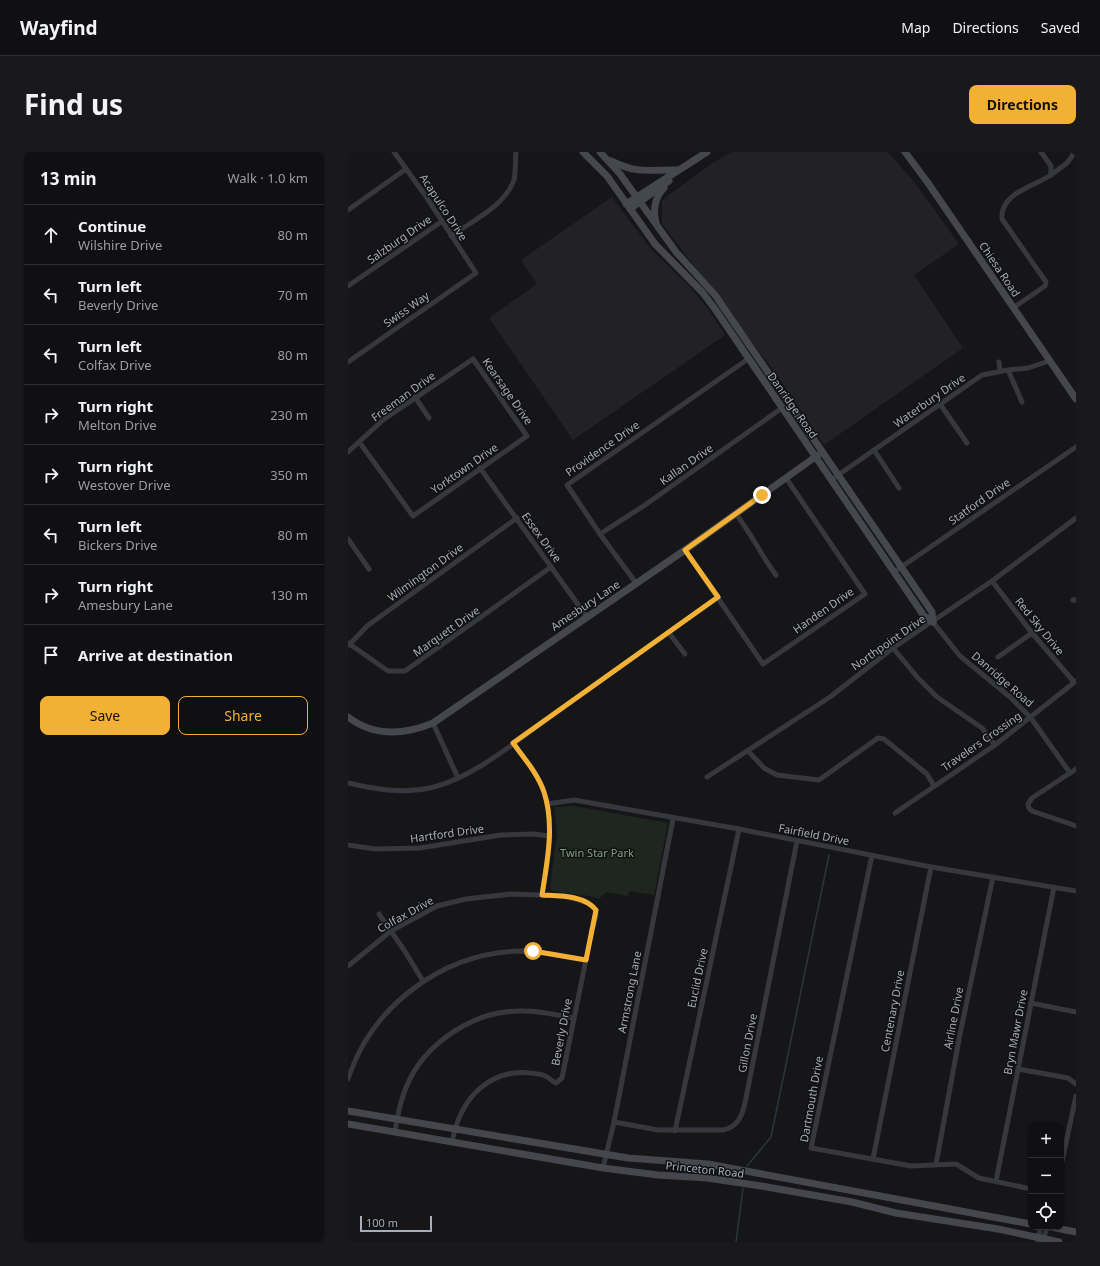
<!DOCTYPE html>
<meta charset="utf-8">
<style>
:root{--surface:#101012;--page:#19191b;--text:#f1f3f6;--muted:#9c9d9f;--line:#303032;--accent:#f2b134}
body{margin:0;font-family:"Noto Sans",sans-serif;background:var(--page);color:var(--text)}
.controls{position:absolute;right:12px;bottom:12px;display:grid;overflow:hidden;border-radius:8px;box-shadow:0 1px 3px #0004}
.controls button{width:36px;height:36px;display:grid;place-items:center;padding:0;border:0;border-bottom:1px solid var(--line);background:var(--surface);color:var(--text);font:20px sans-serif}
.scale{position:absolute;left:12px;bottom:10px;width:72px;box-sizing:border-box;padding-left:4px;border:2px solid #a8adb8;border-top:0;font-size:11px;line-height:14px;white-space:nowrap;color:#a8adb8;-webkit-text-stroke:3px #111113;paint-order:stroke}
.stop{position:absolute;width:12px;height:12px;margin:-9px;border:3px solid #f2b134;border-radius:50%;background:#fff}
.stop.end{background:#f2b134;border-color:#fff;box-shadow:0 1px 4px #0008}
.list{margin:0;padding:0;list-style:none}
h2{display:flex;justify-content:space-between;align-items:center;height:52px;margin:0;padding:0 16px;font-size:17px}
h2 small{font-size:13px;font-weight:400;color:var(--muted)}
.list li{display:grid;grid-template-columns:26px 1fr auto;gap:12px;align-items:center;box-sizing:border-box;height:60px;padding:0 16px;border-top:1px solid var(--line)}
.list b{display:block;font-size:15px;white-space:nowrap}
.list p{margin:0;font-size:13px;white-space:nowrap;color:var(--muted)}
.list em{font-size:13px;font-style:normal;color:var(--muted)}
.actions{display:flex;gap:8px;padding:12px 16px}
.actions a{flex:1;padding:9px 0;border:1px solid var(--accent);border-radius:8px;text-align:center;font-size:14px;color:var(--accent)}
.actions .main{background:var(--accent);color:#111}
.icon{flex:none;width:22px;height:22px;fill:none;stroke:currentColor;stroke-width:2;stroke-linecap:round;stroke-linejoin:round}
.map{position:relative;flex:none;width:728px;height:1090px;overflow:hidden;border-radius:8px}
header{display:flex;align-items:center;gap:24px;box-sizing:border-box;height:56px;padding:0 20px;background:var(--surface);border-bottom:1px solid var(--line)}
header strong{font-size:19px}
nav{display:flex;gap:22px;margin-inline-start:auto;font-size:14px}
.intro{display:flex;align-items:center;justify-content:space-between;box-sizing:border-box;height:96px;padding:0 24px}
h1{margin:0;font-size:28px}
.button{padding:10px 18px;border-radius:8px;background:var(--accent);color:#111;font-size:14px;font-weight:700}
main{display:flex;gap:24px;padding:0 24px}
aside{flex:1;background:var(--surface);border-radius:8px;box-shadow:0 1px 3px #0004}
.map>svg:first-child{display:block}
.built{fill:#222225}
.green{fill:#1e261f}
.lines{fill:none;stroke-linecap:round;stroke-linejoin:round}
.stream{stroke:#2c353c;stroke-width:1.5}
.street{stroke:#37383d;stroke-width:5}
.secondary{stroke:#45474d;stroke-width:7}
.route{stroke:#f2b134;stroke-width:5}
.labels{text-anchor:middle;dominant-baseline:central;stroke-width:3;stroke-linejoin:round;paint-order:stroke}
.street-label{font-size:11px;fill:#a8adb8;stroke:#111113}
.park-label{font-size:11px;fill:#7fa381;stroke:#111113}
</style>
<header>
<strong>Wayfind</strong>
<nav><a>Map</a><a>Directions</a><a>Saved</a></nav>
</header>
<div class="intro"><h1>Find us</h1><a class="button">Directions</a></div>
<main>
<aside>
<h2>13 min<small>Walk · 1.0 km</small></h2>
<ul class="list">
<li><svg class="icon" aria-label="ahead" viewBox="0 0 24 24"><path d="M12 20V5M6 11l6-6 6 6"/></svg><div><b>Continue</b><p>Wilshire Drive</p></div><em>80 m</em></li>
<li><svg class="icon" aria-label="left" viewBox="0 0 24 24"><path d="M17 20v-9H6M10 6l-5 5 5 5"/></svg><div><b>Turn left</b><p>Beverly Drive</p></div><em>70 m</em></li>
<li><svg class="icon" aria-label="left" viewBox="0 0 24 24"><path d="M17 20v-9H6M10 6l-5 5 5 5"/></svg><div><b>Turn left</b><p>Colfax Drive</p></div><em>80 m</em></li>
<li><svg class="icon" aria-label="right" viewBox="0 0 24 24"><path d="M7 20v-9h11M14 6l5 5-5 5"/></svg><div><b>Turn right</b><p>Melton Drive</p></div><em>230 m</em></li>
<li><svg class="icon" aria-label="right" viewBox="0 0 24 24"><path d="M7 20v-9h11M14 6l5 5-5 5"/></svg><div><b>Turn right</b><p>Westover Drive</p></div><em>350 m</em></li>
<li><svg class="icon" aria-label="left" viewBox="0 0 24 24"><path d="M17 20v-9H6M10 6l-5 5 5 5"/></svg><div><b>Turn left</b><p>Bickers Drive</p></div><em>80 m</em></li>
<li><svg class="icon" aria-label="right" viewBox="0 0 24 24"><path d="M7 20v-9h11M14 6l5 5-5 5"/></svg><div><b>Turn right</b><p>Amesbury Lane</p></div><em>130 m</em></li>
<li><svg class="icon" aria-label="arrive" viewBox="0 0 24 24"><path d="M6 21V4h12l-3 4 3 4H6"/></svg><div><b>Arrive at destination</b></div></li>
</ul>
<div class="actions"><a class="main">Save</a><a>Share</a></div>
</aside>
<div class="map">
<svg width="728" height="1090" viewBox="0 0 728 1090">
<rect width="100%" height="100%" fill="#161618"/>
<g class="built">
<path d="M384 0H540L567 31 611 92 566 123 615 196 476 293 431 226 314 72V48L366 10Z"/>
<path d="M264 45 303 97 342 135 361 158 377 183 225 288 141 166 189 132 173 108Z"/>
</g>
<path class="green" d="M226 654 320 671 306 743 282 739 280 744 258 740 251 747C240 742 217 742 204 739L202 735 209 680 206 655Z"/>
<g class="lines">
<g class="stream">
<path d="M399 1014 423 985 481 703"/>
<path d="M388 1090 395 1036"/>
</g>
<g class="street">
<path d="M703 23 719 11 727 0"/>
<path d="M0 58 58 17"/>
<path d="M103 84C124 69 157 54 166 28 168 19 167 9 168 0"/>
<path d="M0 134 93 70"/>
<path d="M665 156 697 134 698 130 654 67C652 41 685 35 703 23V14L693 0"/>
<path d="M0 210 128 121 77 43 46 0"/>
<path d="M651 210 652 219"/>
<path d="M660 218 674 250"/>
<path d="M67 245 81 266"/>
<path d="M592 252 619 291"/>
<path d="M526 298 551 336"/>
<path d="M0 300 35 268 125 207 179 284 65 364 12 291"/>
<path d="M132 316 239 465"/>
<path d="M483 328 634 223 660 218 680 216 701 209"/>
<path d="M388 362C403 381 413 403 428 423"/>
<path d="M252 382 297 353 434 256"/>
<path d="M0 387 21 417"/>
<path d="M337 398 415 512 517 442 438 326"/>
<path d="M546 420 728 295"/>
<path d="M644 429 684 481 726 530"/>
<path d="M288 431 252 382 219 333 400 207"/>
<path d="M725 448H728"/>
<path d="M585 470 612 504 662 545 683 566 722 621"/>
<path d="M321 481 337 502"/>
<path d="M0 491 40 519H57L203 415"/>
<path d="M1 493 19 474 169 366"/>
<path d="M545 496 570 526 589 545 634 576 647 593"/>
<path d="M650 505 684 481"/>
<path d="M85 571 110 626"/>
<path d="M165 591C176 606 190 622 196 640 207 673 199 710 194 743"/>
<path d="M400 599 416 616 429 623 471 628 530 586 536 587 579 622 586 634"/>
<path d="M728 617 684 646 680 652 681 656 684 659 728 674"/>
<path d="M359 625 482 545 545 496 644 429 728 366"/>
<path d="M0 631C29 638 57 642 86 635 128 624 168 589 202 565 258 525 314 485 370 445"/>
<path d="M199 652 226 648 391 677 583 715 728 739"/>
<path d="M547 661 647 593 728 529"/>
<path d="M0 693 27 697 72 696 153 683 186 682 202 684"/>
<path d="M524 703 463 996 563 1014 608 1012 631 1026 683 1037"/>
<path d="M31 762 56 798 75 829"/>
<path d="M0 814 43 779 89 754 118 747 163 742 216 744 241 751 248 758V765L244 778 214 926 208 931C203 929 201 925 195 923 145 911 112 944 104 991"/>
<path d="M683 851 728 860"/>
<path d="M670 917 720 926 728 932"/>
<path d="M0 927C24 854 94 801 172 799 194 799 217 805 238 808"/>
<path d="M266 970 310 978H375C389 975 394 965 397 951L449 689"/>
<path d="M47 979C49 966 52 951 57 938 75 891 127 857 177 859 193 859 209 863 225 866"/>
<path d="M327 979 391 677"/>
<path d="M525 1007 583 715"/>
<path d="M588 1012 612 882 645 725"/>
<path d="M713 1014 728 944"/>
<path d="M255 1016 266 970 325 667"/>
<path d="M648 1029 706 735"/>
<path d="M695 1089 699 1075"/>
<path d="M690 1090 692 1075"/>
</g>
<g class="secondary">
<path d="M235 0 259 24 307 92 355 141 367 157 576 464 585 470"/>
<path d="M252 0 272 22 328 100 367 143 584 460 585 470"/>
<path d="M557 0 580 31 728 247"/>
<path d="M263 9C292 23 301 17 330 18"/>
<path d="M278 52 359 0"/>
<path d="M282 57 321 29"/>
<path d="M308 71C305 58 306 46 316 36"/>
<path d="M0 565C26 585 56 583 85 571L337 398 470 303"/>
<path d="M0 959 280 1006 360 1012 683 1072"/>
<path d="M0 972 255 1016 310 1023 359 1026 413 1034 504 1050 548 1061 650 1077 711 1090"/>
<path d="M703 1075 728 1080"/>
</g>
</g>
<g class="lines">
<path class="route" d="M185 799 238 808 248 758C236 743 212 744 194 743 199 710 207 673 196 640 190 622 176 606 165 591L370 445 337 398 414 343"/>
</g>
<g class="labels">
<g class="street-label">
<text transform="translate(96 55) rotate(57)">Acapulco Drive</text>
<text transform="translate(51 87) rotate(-35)">Salzburg Drive</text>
<text transform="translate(652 117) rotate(56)">Chiesa Road</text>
<text transform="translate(58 157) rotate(-35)">Swiss Way</text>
<text transform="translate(160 239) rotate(55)">Kearsage Drive</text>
<text transform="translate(55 244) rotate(-36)">Freeman Drive</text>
<text transform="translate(581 248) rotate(-35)">Waterbury Drive</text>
<text transform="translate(445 253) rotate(55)">Danridge Road</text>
<text transform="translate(254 296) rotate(-35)">Providence Drive</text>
<text transform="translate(338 312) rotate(-35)">Kallan Drive</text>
<text transform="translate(116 316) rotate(-35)">Yorktown Drive</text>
<text transform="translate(631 349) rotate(-35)">Statford Drive</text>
<text transform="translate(194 385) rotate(54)">Essex Drive</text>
<text transform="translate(77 420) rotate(-36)">Wilmington Drive</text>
<text transform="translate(237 453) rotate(-34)">Amesbury Lane</text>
<text transform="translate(475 458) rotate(-35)">Handen Drive</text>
<text transform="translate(692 474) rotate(51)">Red Sky Drive</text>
<text transform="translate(98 479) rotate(-35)">Marquett Drive</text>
<text transform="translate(540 490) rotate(-35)">Northpoint Drive</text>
<text transform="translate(655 527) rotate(41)">Danridge Road</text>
<text transform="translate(633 589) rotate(-35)">Travelers Crossing</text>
<text transform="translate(99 681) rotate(-8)">Hartford Drive</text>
<text transform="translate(466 682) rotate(11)">Fairfield Drive</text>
<text transform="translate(57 762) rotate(-29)">Colfax Drive</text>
<text transform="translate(349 826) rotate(-78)">Euclid Drive</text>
<text transform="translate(281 840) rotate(-79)">Armstrong Lane</text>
<text transform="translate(544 859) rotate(-79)">Centenary Drive</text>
<text transform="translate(605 866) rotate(-79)">Airline Drive</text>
<text transform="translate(213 880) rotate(-79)">Beverly Drive</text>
<text transform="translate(667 880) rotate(-79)">Bryn Mawr Drive</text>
<text transform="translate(399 891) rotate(-79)">Gillon Drive</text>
<text transform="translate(463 947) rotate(-80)">Dartmouth Drive</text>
<text transform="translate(357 1017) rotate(6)">Princeton Road</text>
</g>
<g class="park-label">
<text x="249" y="700">Twin Star Park</text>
</g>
</g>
</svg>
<div class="controls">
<button>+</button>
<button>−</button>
<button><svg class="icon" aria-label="locate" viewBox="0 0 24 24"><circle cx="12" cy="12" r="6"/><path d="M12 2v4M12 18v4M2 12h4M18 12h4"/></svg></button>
</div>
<div class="scale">100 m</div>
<div class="stop" style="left:185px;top:799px"></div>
<div class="stop end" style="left:414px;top:343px"></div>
</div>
</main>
